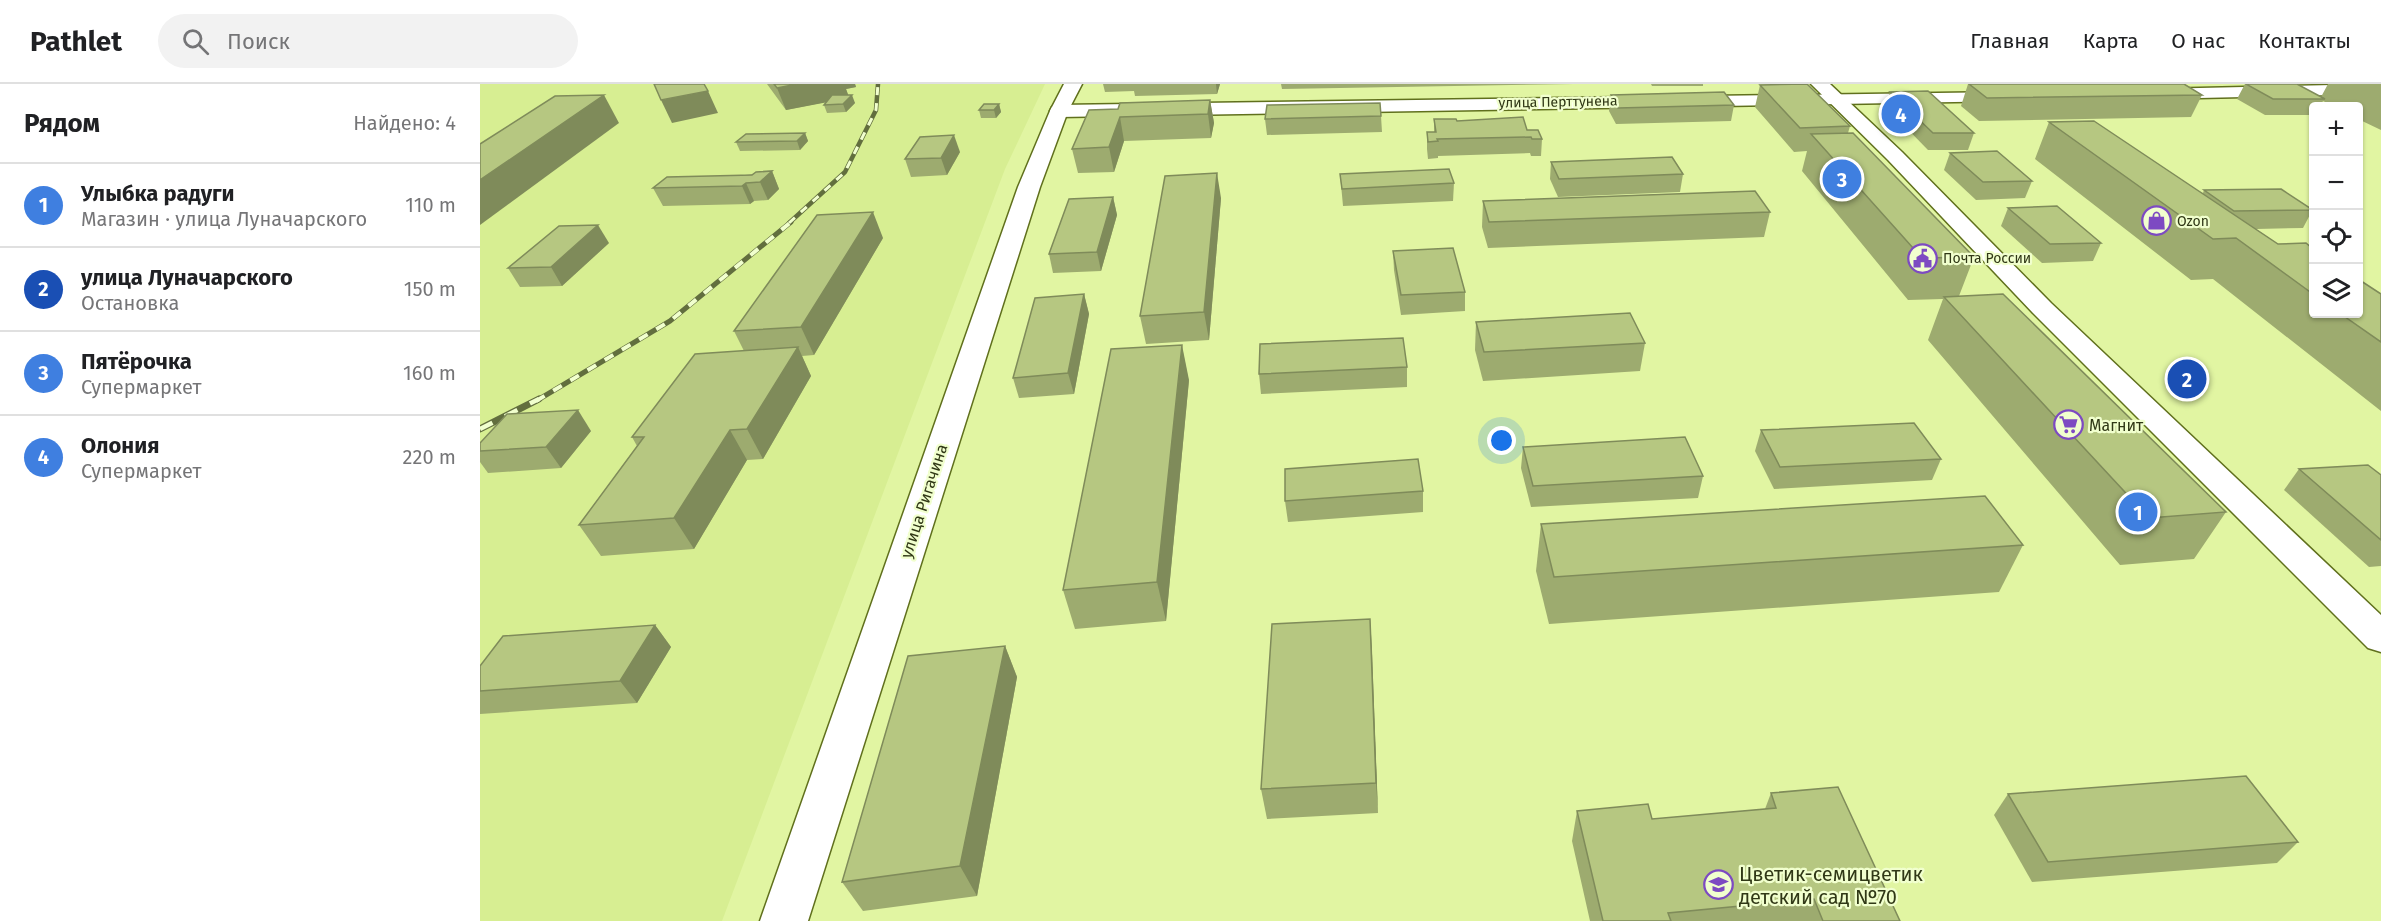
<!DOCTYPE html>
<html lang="ru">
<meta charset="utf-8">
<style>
:root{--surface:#fff;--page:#f2f2f2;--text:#202124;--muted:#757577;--line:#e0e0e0;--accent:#0f766e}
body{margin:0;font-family:"Fira Sans",sans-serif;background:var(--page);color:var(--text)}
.controls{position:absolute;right:18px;top:18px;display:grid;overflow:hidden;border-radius:6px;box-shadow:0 2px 4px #0004}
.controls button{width:54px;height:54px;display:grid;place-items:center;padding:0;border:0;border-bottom:2px solid var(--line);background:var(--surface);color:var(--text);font:30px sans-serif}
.you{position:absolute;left:1022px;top:357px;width:21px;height:21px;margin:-15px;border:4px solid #fff;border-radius:50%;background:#1a73e8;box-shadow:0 0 0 9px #1a73e833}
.badge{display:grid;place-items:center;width:39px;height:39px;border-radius:50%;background:var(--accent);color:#fff;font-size:20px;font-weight:700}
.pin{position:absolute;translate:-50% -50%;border:3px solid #fff;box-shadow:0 2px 6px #0006}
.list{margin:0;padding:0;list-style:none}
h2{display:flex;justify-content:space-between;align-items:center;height:78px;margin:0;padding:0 24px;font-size:26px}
h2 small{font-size:20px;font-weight:400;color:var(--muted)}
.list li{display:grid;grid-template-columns:39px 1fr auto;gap:18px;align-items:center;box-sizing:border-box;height:84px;padding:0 24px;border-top:2px solid var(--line)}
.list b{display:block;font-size:22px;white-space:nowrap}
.list p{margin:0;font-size:20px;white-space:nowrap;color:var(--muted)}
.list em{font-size:20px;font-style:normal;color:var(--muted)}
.icon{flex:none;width:33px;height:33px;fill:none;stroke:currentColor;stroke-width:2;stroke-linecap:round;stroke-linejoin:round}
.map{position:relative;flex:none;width:1901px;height:837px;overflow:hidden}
header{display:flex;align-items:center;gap:36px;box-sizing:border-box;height:84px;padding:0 30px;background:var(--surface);border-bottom:2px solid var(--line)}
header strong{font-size:28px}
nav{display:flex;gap:33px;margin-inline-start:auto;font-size:21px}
.search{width:420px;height:54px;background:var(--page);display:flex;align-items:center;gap:15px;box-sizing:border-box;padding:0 21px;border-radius:33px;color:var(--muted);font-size:22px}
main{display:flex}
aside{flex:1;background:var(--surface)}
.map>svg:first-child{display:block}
.built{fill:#d7ee92}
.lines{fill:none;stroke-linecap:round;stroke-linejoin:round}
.minor-casing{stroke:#60701d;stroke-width:3}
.tertiary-casing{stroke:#60701d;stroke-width:3}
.secondary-casing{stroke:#60701d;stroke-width:3}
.minor{fill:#fff;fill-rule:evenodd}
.tertiary{fill:#fff;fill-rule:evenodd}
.secondary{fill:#fff;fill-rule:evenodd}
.rail-far2-casing{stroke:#626e3e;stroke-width:4.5}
.rail-far1-casing{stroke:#626e3e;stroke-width:5}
.rail-casing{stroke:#626e3e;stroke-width:7}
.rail-far2{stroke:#f1ffce;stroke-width:3;stroke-dasharray:8;stroke-linecap:butt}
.rail-far1{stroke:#f1ffce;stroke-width:4;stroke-dasharray:10;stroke-linecap:butt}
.rail{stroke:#f1ffce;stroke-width:4.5;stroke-dasharray:14;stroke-linecap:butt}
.wall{fill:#9dab6f}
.shaded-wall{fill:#7f8b5a}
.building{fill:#b6c781;stroke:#7f8b5a;stroke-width:1.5}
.labels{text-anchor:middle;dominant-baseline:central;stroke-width:4.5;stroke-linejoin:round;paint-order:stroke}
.far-street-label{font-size:14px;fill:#303816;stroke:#f1ffce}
.far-poi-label{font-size:14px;fill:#303816;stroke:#f1ffce;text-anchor:start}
.poi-label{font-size:16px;fill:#303816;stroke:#f1ffce;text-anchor:start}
.street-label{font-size:16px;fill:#303816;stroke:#f1ffce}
.near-poi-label{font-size:20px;fill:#303816;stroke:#f1ffce;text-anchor:start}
</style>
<header>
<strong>Pathlet</strong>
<div class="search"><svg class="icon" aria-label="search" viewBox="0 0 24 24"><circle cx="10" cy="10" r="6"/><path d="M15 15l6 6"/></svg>Поиск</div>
<nav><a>Главная</a><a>Карта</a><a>О нас</a><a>Контакты</a></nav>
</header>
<main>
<aside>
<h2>Рядом<small>Найдено: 4</small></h2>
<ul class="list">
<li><span class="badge" style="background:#3f7fe0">1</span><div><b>Улыбка радуги</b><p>Магазин · улица Луначарского</p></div><em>110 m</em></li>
<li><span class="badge" style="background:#1a4fb4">2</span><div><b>улица Луначарского</b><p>Остановка</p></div><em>150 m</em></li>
<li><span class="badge" style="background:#3f7fe0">3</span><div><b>Пятёрочка</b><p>Супермаркет</p></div><em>160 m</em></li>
<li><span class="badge" style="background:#3f7fe0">4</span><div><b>Олония</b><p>Супермаркет</p></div><em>220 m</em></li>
</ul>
</aside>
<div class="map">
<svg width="1901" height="837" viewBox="0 0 1901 837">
<rect width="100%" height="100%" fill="#e1f5a2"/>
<path class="built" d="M0 0H565L525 85 242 837H0Z"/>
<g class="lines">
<defs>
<g id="minor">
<path d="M1901 0V10L1675 15 1669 14 1666 10 1669 6 1675 5Z"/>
<path d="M1527 8 1533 9 1536 13 1533 17 579 33 572 31 570 27 572 23 579 21Z"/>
</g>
<path id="tertiary" d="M1331 0H1350L1422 68 1571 219 1901 531V568L1888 564 1553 229 1408 76Z"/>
<path id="secondary" d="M584 0H602L588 27 560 103 328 837H280L538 103 570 27Z"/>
</defs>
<use href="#minor" class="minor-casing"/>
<use href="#tertiary" class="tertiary-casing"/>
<use href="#secondary" class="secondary-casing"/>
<use href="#minor" class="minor"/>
<use href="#tertiary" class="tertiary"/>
<use href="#secondary" class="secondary"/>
<defs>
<path id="rail-far2" d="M309 139 365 88 396 26 398 0"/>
<path id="rail-far1" d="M56 317 190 237 311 138"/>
<path id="rail" d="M0 345 59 315"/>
</defs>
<use href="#rail-far2" class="rail-far2-casing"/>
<use href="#rail-far1" class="rail-far1-casing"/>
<use href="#rail" class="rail-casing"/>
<use href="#rail-far2" class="rail-far2"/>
<use href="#rail-far1" class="rail-far1"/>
<use href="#rail" class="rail"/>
</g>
<g class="wall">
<path d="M287 0H375L376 3 366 5 368 11 375 19 366 28 347 29 344 21 346 18 306 26Z"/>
<path d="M623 0H740L737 10 655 12 654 7 625 8Z"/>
<path d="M801 0H1094L802 5Z"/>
<path d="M1171 0H1223V2H1172Z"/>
<path d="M1488 0H1704L1722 11 1711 33 1499 37 1481 22Z"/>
<path d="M1765 0H1817L1841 13 1848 0H1901V46L1878 35V22H1854L1843 17 1840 22H1833V31H1785L1757 15Z"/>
<path d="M1280 1 1370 42 1368 49 1494 173 1479 212 1746 428 1714 475 1640 481 1448 256 1463 215 1428 216 1322 87 1327 67 1314 68 1275 23Z"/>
<path d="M1410 8 1494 49 1488 66H1448L1406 23Z"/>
<path d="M1131 11 1254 21 1251 37 1136 40 1129 27Z"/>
<path d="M730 16 734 39 731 54 644 57 634 88 598 89 592 65 638 25Z"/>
<path d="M519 20 521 28 516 34H501L499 26Z"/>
<path d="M901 32 902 48 787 51 785 35Z"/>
<path d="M954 35 1047 46 1062 55 1061 72H1051L1050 69 958 72V74L948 75 947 65V48H954Z"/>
<path d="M1569 38 1723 109 1724 106 1833 125 1823 144 1776 145 1798 160 1833 165V230H1878L1901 210V327L1733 195 1711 196 1555 75Z"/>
<path d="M325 49 328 57 320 66 260 67 256 58Z"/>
<path d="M480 68 467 91 431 93 425 75Z"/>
<path d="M1470 69 1552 97 1545 114 1496 116 1464 86Z"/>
<path d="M1071 78 1203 90 1200 108 1078 113 1070 95Z"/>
<path d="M292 87 299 105 288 116 274 117 270 120 183 122 173 104Z"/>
<path d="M860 90 974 99 973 117 863 122Z"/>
<path d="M633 113 637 131 621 187 573 189 569 170Z"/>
<path d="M741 114 729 256 666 260 660 232Z"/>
<path d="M1003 117 1290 128 1284 153 1008 164 1002 143Z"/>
<path d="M1528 124 1621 159 1613 177 1562 179 1521 142Z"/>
<path d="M403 154 334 271 322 272 331 292 283 375 267 376 214 465 121 472 99 441 157 362 152 353 264 267 254 247Z"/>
<path d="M129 159 82 202 40 203 28 184Z"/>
<path d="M913 167 985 208V227L921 231 914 186Z"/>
<path d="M604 210 609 230 594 310 539 314 533 294Z"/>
<path d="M996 238 1165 259 1160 287 1003 297 995 266Z"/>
<path d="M927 283V303L781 310 779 290Z"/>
<path d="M709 296 686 537 595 545 583 506Z"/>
<path d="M1281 346 1461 375 1452 396 1294 405 1275 367Z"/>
<path d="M111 347 81 384 8 389 0 378V359Z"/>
<path d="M1043 363 1223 392 1218 414 1051 423 1041 384Z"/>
<path d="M1819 385 1901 391V482L1889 483 1804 406Z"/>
<path d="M943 407V428L808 438 805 417Z"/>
<path d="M1061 440 1543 461 1519 508 1069 540 1056 487Z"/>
<path d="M890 535 898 729 787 735 781 705Z"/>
<path d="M175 541 191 563 157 619 0 630V582Z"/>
<path d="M525 562 537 593 497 812 383 827 362 798Z"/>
<path d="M1291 709 1420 837H1110L1092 757 1097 727 1172 735 1285 725Z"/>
<path d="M1528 710 1818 758 1797 779 1552 798 1514 731Z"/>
</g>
<g class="shaded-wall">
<path d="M317 0H375L376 3 366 5 369 13 372 11 375 19 366 28 363 20 369 14 306 26 297 4Z"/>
<path d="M736 0H740L737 10Z"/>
<path d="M228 7 238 29 192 39 181 16Z"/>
<path d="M124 11 139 39 0 141V96Z"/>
<path d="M730 16 734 39 731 54 728 30Z"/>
<path d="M519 20 521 28 516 34 514 26Z"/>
<path d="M640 33 644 57 634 88 629 63Z"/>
<path d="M325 49 328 57 320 66 317 57Z"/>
<path d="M474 51 480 68 467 91 461 74Z"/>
<path d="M292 87 299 105 288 116 280 98Z"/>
<path d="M737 89 741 114 729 256 724 228Z"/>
<path d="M266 99 274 117 270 120 262 102Z"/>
<path d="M633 113 637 131 621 187 617 168Z"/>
<path d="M393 128 403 154 334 271 321 243Z"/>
<path d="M118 141 129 159 82 202 71 183Z"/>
<path d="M604 210 609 230 594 310 588 289Z"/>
<path d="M702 261 709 296 686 537 677 498Z"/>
<path d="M318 263 331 292 283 375 267 345Z"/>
<path d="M98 326 111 347 81 384 66 363Z"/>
<path d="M250 346 267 376 214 465 194 434Z"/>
<path d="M890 535 892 566 898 729 896 699Z"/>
<path d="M175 541 191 563 157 619 140 597Z"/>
<path d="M525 562 537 593 497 812 480 782Z"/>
</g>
<g class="building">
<path d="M174 0H224L228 7 181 16Z"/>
<path d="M294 0H317L297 4Z"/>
<path d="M1327 0 1370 42 1320 44 1280 1Z"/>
<path d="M1489 0H1704L1722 11 1507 14Z"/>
<path d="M1766 0H1817L1845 15H1793Z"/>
<path d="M1448 7 1494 49H1453L1410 8Z"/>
<path d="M1244 8 1254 21 1138 24 1131 11Z"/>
<path d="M124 11 0 96V60L75 12Z"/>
<path d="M352 11H372L363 20 344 21Z"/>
<path d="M730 16 728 30 640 33 629 63 592 65 609 26 638 25 640 19Z"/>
<path d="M900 19 901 32 785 35 787 21Z"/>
<path d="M504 20H519L514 26H499Z"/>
<path d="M1043 33 1047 46H1058L1062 55H1052L1051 53 957 55 958 57 948 58 947 48H956L954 35H976L977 37Z"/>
<path d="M1614 37 1798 160 1826 159 1833 165V210L1756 154 1733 155 1569 38Z"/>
<path d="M325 49 317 57 256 58 266 50Z"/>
<path d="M1373 49 1494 173 1442 174 1331 50Z"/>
<path d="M474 51 461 74 425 75 440 53Z"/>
<path d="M1517 67 1552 97 1503 98 1470 69Z"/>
<path d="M1192 73 1203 90 1079 95 1071 78Z"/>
<path d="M969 85 974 99 862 105 860 90Z"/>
<path d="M292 87 280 98 266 99 262 102 173 104 187 93 272 91 276 88Z"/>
<path d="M737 89 724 228 660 232 685 92Z"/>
<path d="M1801 105 1833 126 1754 127 1724 106Z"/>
<path d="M1275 107 1290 128 1009 138 1003 117Z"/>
<path d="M633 113 617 168 569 170 589 115Z"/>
<path d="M1577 122 1621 159 1570 160 1528 124Z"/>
<path d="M393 128 321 243 254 247 337 131Z"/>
<path d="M118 141 71 183 28 184 79 142Z"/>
<path d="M973 164 985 208 921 211 913 167Z"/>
<path d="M1878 195 1901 210V258L1861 230H1878Z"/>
<path d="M604 210 588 289 533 294 555 214Z"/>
<path d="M1523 210 1746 428 1669 434 1464 213Z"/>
<path d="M1150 229 1165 259 1004 268 996 238Z"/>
<path d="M923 254 927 283 779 290 780 260Z"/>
<path d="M702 261 677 498 583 506 631 265Z"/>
<path d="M318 263 267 345 250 346 194 434 99 441 164 353H152L215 270Z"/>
<path d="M98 326 66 363 0 367V359L27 330Z"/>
<path d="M1434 339 1461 375 1300 383 1281 346Z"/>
<path d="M1205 353 1223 392 1053 402 1043 363Z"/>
<path d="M938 375 943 407 805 417V385Z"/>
<path d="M1888 381 1901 391V456L1819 385Z"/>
<path d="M1505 412 1543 461 1074 493 1061 440Z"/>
<path d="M890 535 896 699 781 705 792 540Z"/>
<path d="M175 541 140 597 0 607V582L23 552Z"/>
<path d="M525 562 480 782 362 798 428 572Z"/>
<path d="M1766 692 1818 758 1568 778 1528 710Z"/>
<path d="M1358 703 1420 837H1343L1334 815 1188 829 1191 837H1123L1097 727 1168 720 1172 735 1296 724 1291 709Z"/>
</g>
<defs>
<symbol id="shop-ring" viewBox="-11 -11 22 22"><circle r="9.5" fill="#f1ffce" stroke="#7d4ac2" stroke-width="1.5"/><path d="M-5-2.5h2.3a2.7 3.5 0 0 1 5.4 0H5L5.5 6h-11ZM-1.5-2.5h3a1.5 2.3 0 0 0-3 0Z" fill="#7d4ac2"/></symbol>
<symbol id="civic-ring" viewBox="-11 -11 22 22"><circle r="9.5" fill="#f1ffce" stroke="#7d4ac2" stroke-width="1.5"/><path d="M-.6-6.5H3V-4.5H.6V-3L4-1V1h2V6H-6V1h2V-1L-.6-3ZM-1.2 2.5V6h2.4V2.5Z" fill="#7d4ac2"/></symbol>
<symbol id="supermarket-ring" viewBox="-11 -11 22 22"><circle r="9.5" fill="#f1ffce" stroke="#7d4ac2" stroke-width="1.5"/><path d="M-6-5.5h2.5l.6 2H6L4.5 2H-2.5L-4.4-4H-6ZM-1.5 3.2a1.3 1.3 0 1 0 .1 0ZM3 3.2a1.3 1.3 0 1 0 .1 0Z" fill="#7d4ac2"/></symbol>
<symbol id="school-ring" viewBox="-11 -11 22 22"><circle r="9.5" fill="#f1ffce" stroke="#7d4ac2" stroke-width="1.5"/><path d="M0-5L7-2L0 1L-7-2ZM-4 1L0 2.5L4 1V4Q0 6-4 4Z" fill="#7d4ac2"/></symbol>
</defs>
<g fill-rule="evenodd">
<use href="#shop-ring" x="1660" y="120" width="33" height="33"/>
<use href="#civic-ring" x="1426" y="158" width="33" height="33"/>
<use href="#supermarket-ring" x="1572" y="324" width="33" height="33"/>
<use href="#school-ring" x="1222" y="784" width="33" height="33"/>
</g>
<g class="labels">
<g class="far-street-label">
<text transform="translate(1078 18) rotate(-1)">улица Перттунена</text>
</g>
<g class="far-poi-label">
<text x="1697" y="137">Ozon</text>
<text x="1463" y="174">Почта России</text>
</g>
<g class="poi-label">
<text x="1609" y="341">Магнит</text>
</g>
<g class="street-label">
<text transform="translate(444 417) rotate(-72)">улица Ригачина</text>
</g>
<g class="near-poi-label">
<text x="1259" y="790">Цветик-семицветик<tspan x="1259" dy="23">детский сад №70</tspan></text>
</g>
</g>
</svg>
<div class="controls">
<button>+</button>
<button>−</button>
<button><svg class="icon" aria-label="locate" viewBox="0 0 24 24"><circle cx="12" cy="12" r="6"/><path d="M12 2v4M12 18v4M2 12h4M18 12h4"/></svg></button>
<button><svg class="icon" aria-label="layers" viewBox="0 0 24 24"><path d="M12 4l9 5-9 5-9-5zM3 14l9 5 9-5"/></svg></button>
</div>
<div class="you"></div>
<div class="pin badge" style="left:1658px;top:428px;background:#3f7fe0">1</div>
<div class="pin badge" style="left:1707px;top:295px;background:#1a4fb4">2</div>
<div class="pin badge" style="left:1362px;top:95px;background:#3f7fe0">3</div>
<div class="pin badge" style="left:1421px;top:30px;background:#3f7fe0">4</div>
</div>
</main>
